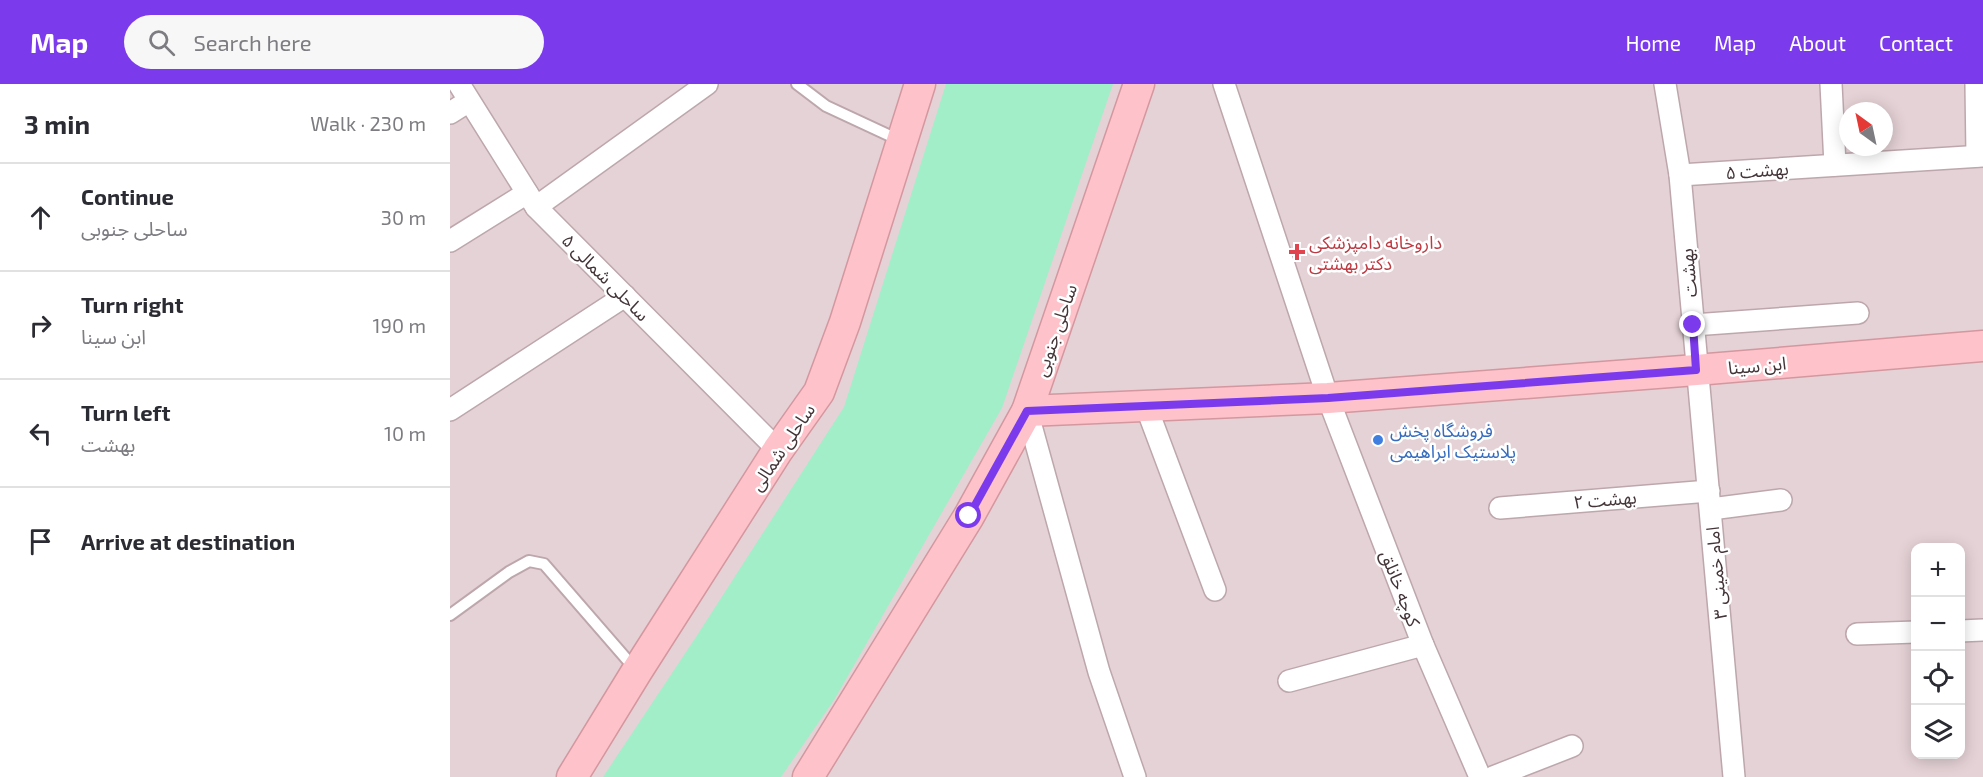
<!DOCTYPE html>
<meta charset="utf-8">
<style>
:root{--surface:#fff;--page:#f7f7f7;--text:#2b2b33;--muted:#7c7c81;--line:#e1e1e2;--accent:#7c3aed}
body{margin:0;font-family:"Exo 2","Noto Sans Arabic",sans-serif;background:var(--page);color:var(--text)}
.controls{position:absolute;right:18px;bottom:18px;display:grid;overflow:hidden;border-radius:12px;box-shadow:0 3px 15px #0003}
.controls button{width:54px;height:54px;display:grid;place-items:center;padding:0;border:0;border-bottom:2px solid var(--line);background:var(--surface);color:var(--text);font:30px sans-serif}
.compass{position:absolute;left:1389px;top:18px;width:54px;height:54px;border-radius:50%;background:var(--surface);box-shadow:0 3px 15px #0003;rotate:327deg}
.stop{position:absolute;width:18px;height:18px;margin:-14px;border:4px solid #7c3aed;border-radius:50%;background:#fff}
.stop.end{background:#7c3aed;border-color:#fff;box-shadow:0 2px 6px #0008}
.list{margin:0;padding:0;list-style:none}
h2{display:flex;justify-content:space-between;align-items:center;height:78px;margin:0;padding:0 24px;font-size:26px}
h2 small{font-size:20px;font-weight:400;color:var(--muted)}
.list li{display:grid;grid-template-columns:39px 1fr auto;gap:18px;align-items:center;box-sizing:border-box;height:108px;padding:0 24px;border-top:2px solid var(--line)}
.list b{display:block;font-size:22px;white-space:nowrap}
.list p{margin:0;font-size:20px;white-space:nowrap;color:var(--muted)}
.list em{font-size:20px;font-style:normal;color:var(--muted)}
.icon{flex:none;width:33px;height:33px;fill:none;stroke:currentColor;stroke-width:2;stroke-linecap:round;stroke-linejoin:round}
.map{position:relative;flex:none;width:1533px;height:693px;overflow:hidden}
header{display:flex;align-items:center;gap:36px;box-sizing:border-box;height:84px;padding:0 30px;background:var(--accent);color:#fff}
header strong{font-size:28px}
nav{display:flex;gap:33px;margin-inline-start:auto;font-size:21px}
.search{width:420px;height:54px;background:var(--page);display:flex;align-items:center;gap:15px;box-sizing:border-box;padding:0 21px;border-radius:33px;color:var(--muted);font-size:22px}
main{display:flex}
aside{flex:1;background:var(--surface)}
.map>svg:first-child{display:block}
.residential{fill:#e5d2d6;fill-rule:evenodd}
.water{fill:#a1eec9}
.lines{fill:none;stroke-linecap:round;stroke-linejoin:round}
.lane-casing{stroke:#bda7ac;stroke-width:14}
.street-casing{stroke:#bda7ac;stroke-width:24}
.secondary-casing{stroke:#d4979f;stroke-width:33}
.lane{stroke:#fff;stroke-width:10}
.street{stroke:#fff;stroke-width:21}
.secondary{stroke:#fdc2ca;stroke-width:30}
.route{stroke:#7c3aed;stroke-width:8}
.health-dot{fill:#e0444e;stroke:#fff;stroke-width:2}
.shop-dot{fill:#3f7fe0;stroke:#fff;stroke-width:2}
.labels{text-anchor:middle;dominant-baseline:central;stroke-width:5;stroke-linejoin:round;paint-order:stroke}
.street-label{font-size:18px;fill:#433438;stroke:#fff}
.health-label{font-size:18px;fill:#be3a42;stroke:#fff;text-anchor:start}
.shop-label{font-size:18px;fill:#366cbe;stroke:#fff;text-anchor:start}
</style>
<header>
<strong>Map</strong>
<div class="search"><svg class="icon" aria-label="search" viewBox="0 0 24 24"><circle cx="10" cy="10" r="6"/><path d="M15 15l6 6"/></svg>Search here</div>
<nav><a>Home</a><a>Map</a><a>About</a><a>Contact</a></nav>
</header>
<main>
<aside>
<h2>3 min<small>Walk · 230 m</small></h2>
<ul class="list">
<li><svg class="icon" aria-label="ahead" viewBox="0 0 24 24"><path d="M12 20V5M6 11l6-6 6 6"/></svg><div><b>Continue</b><p>ساحلی جنوبی</p></div><em>30 m</em></li>
<li><svg class="icon" aria-label="right" viewBox="0 0 24 24"><path d="M7 20v-9h11M14 6l5 5-5 5"/></svg><div><b>Turn right</b><p>ابن سینا</p></div><em>190 m</em></li>
<li><svg class="icon" aria-label="left" viewBox="0 0 24 24"><path d="M17 20v-9H6M10 6l-5 5 5 5"/></svg><div><b>Turn left</b><p>بهشت</p></div><em>10 m</em></li>
<li><svg class="icon" aria-label="arrive" viewBox="0 0 24 24"><path d="M6 21V4h12l-3 4 3 4H6"/></svg><div><b>Arrive at destination</b></div></li>
</ul>
</aside>
<div class="map">
<svg width="1533" height="693" viewBox="0 0 1533 693">
<rect width="100%" height="100%" fill="#f2e4e6"/>
<path class="residential" d="M0 0H1533V693H0ZM1398 27H1434V63H1398ZM1466 464H1510V670H1466Z"/>
<path class="water" d="M496 0H663L552 324 384 616 331 693H153L246 553 394 323Z"/>
<g class="lines">
<defs>
<g id="lane">
<path d="M347 0 376 22 449 56"/>
<path d="M0 531 59 488 79 477 94 480 186 586"/>
</g>
<g id="street">
<path d="M9 0 86 123 328 366"/>
<path d="M774 0 878 314 973 561 1030 693"/>
<path d="M1215 0 1230 91 1284 693"/>
<path d="M1381 0 1385 81"/>
<path d="M1526 0 1527 72"/>
<path d="M0 29 19 17"/>
<path d="M1230 91 1533 72"/>
<path d="M86 123 257 0"/>
<path d="M0 157 77 109"/>
<path d="M1243 241 1408 229"/>
<path d="M696 322 765 506"/>
<path d="M0 326 175 212"/>
<path d="M577 327 649 588 685 693"/>
<path d="M1050 424 1259 407"/>
<path d="M1261 425 1331 416"/>
<path d="M1510 547 1533 546"/>
<path d="M1407 550 1466 548"/>
<path d="M839 597 973 561"/>
<path d="M1043 693 1122 662"/>
</g>
<g id="secondary">
<path d="M577 327 878 314 1246 286 1533 262"/>
<path d="M122 693 187 587 328 366 369 308 395 238 470 0"/>
<path d="M358 693 519 432 577 327 689 0"/>
</g>
</defs>
<use href="#lane" class="lane-casing"/>
<use href="#street" class="street-casing"/>
<use href="#secondary" class="secondary-casing"/>
<use href="#lane" class="lane"/>
<use href="#street" class="street"/>
<use href="#secondary" class="secondary"/>
</g>
<g class="lines">
<path class="route" d="M519 432 577 327 878 314 1246 286 1243 241"/>
</g>
<path class="health-dot" d="M844 159h6v6h6v6h-6v6h-6v-6h-6v-6h6z"/>
<circle class="shop-dot" cx="928" cy="356" r="6"/>
<g class="labels">
<g class="street-label">
<text transform="translate(1307 86) rotate(-4)">بهشت ۵</text>
<text transform="translate(1238 189) rotate(-95)">بهشت</text>
<text transform="translate(156 193) rotate(45)">ساحلی شمالی ۵</text>
<text transform="translate(605 246) rotate(-71)">ساحلی جنوبی</text>
<text transform="translate(1307 281) rotate(-5)">ابن سینا</text>
<text transform="translate(332 363) rotate(-56)">ساحلی شمالی</text>
<text transform="translate(1155 415) rotate(-5)">بهشت ۲</text>
<text transform="translate(1266 489) rotate(-95)">امام خمینی ۳</text>
<text transform="translate(951 504) rotate(69)">کوچه خانلق</text>
</g>
<g class="health-label">
<text x="859" y="158">داروخانه دامپزشکی<tspan x="859" dy="21">دکتر بهشتی</tspan></text>
</g>
<g class="shop-label">
<text x="940" y="346">فروشگاه پخش<tspan x="940" dy="21">پلاستیک ابراهیمی</tspan></text>
</g>
</g>
</svg>
<div class="controls">
<button>+</button>
<button>−</button>
<button><svg class="icon" aria-label="locate" viewBox="0 0 24 24"><circle cx="12" cy="12" r="6"/><path d="M12 2v4M12 18v4M2 12h4M18 12h4"/></svg></button>
<button><svg class="icon" aria-label="layers" viewBox="0 0 24 24"><path d="M12 4l9 5-9 5-9-5zM3 14l9 5 9-5"/></svg></button>
</div>
<svg class="compass" viewBox="-18 -18 36 36"><path d="M0-13l5 13h-10z" fill="#e53935"/><path d="M0 13l5-13h-10z" fill="#7c7c81"/></svg>
<div class="stop" style="left:519px;top:432px"></div>
<div class="stop end" style="left:1243px;top:241px"></div>
</div>
</main>
